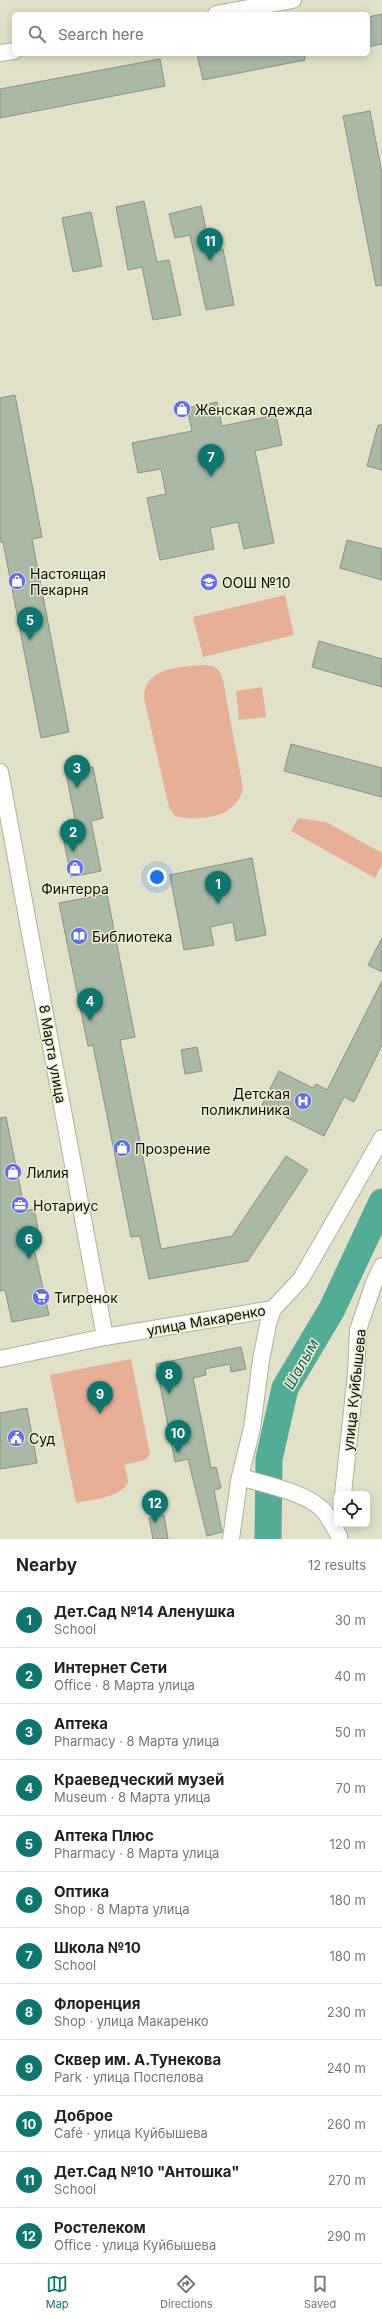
<!DOCTYPE html>
<meta charset="utf-8">
<style>
:root{--surface:#fff;--page:#f6f6f6;--text:#202124;--muted:#757577;--line:#e0e0e0;--accent:#0f766e}
body{margin:0;font-family:Inter,sans-serif;background:var(--page);color:var(--text)}
.controls{position:absolute;right:12px;bottom:12px;display:grid;overflow:hidden;border-radius:6px;box-shadow:0 2px 10px #0003}
.controls button{width:36px;height:36px;display:grid;place-items:center;padding:0;border:0;border-bottom:1px solid var(--line);background:var(--surface);color:var(--text);font:20px sans-serif}
.you{position:absolute;left:157px;top:877px;width:14px;height:14px;margin:-10px;border:3px solid #fff;border-radius:50%;background:#1a73e8;box-shadow:0 0 0 6px #1a73e833}
.badge{display:grid;place-items:center;width:26px;height:26px;border-radius:50%;background:var(--accent);color:#fff;font-size:13px;font-weight:700}
.pin{position:absolute;translate:-50% -33px;filter:drop-shadow(0 1px 2px #0008)}
.pin::after{content:'';position:absolute;top:21px;width:14px;height:12px;background:inherit;clip-path:polygon(0 0,100% 0,50% 100%)}
.list{margin:0;padding:0;list-style:none}
h2{display:flex;justify-content:space-between;align-items:center;height:52px;margin:0;padding:0 16px;font-size:17px}
h2 small{font-size:13px;font-weight:400;color:var(--muted)}
.list li{display:grid;grid-template-columns:26px 1fr auto;gap:12px;align-items:center;box-sizing:border-box;height:56px;padding:0 16px;border-top:1px solid var(--line)}
.list b{display:block;font-size:15px;white-space:nowrap}
.list p{margin:0;font-size:13px;white-space:nowrap;color:var(--muted)}
.list em{font-size:13px;font-style:normal;color:var(--muted)}
.icon{flex:none;width:22px;height:22px;fill:none;stroke:currentColor;stroke-width:2;stroke-linecap:round;stroke-linejoin:round}
.map{position:relative;flex:none;width:382px;height:1539px;overflow:hidden}
.search{position:absolute;background:var(--surface);box-shadow:0 2px 10px #0003;left:12px;right:12px;top:12px;height:44px;display:flex;align-items:center;gap:10px;box-sizing:border-box;padding:0 14px;border-radius:6px;color:var(--muted);font-size:15px}
.sheet{height:724px;background:var(--surface)}
nav{display:flex;justify-content:space-around;align-items:center;box-sizing:border-box;height:56px;border-top:1px solid var(--line);background:var(--surface);font-size:11px;color:var(--muted)}
nav a{display:grid;justify-items:center;gap:2px}
nav .on{color:var(--accent)}
.map>svg:first-child{display:block}
.green{fill:#e7ae98}
.lines{fill:none;stroke-linecap:round;stroke-linejoin:round}
.river{stroke:#55ac96;stroke-width:27}
.building{fill:#a9b9a6;stroke:#859582}
.minor-casing{stroke:#b0b199;stroke-width:18}
.minor{stroke:#fff;stroke-width:16}
.labels{text-anchor:middle;dominant-baseline:central;stroke-width:3;stroke-linejoin:round;paint-order:stroke}
.poi-label{font-size:14px;fill:#0e0e06;stroke:#edeed5;text-anchor:start}
.street-label{font-size:14px;fill:#0e0e06;stroke:#edeed5}
.water-label{font-size:15px;font-style:italic;fill:#1d6252;stroke:#edeed5}
</style>
<div class="map">
<svg width="382" height="1539" viewBox="0 0 382 1539">
<rect width="100%" height="100%" fill="#e0e1c8"/>
<g class="green">
<path d="M285 595 294 635 203 657 193 617Z"/>
<path d="M206 665C217 666 219 670 223 680L243 788C237 818 200 822 175 816L169 807 144 698C144 666 182 667 206 665Z"/>
<path d="M262 687 266 717 239 720 236 691Z"/>
<path d="M298 818 326 822 382 853V864L375 878 291 831Z"/>
<path d="M131 1359 150 1454 145 1460 124 1465C125 1469 128 1476 128 1480 127 1497 89 1500 76 1503L50 1375Z"/>
</g>
<g class="lines">
<path class="river" d="M268 1539 269 1459 285 1388 332 1309 382 1202"/>
</g>
<g class="building">
<path d="M382 14V44L368 47V17Z"/>
<path d="M197 54H304L305 60 203 80Z"/>
<path d="M160 59 165 86 0 118V89Z"/>
<path d="M370 111 382 173V285L376 286 343 116Z"/>
<path d="M144 201 157 262 169 260 181 315 153 320 142 267 128 270 116 207Z"/>
<path d="M201 206 211 252 223 249 234 305 206 310 190 235 175 238 169 214Z"/>
<path d="M91 212 102 266 73 272 62 218Z"/>
<path d="M15 395 42 537 32 539 69 732 41 738 3 542H0V398Z"/>
<path d="M217 402 222 426 276 415 282 445 255 451 274 543 244 549 238 522 210 528 214 549 160 560 147 498 166 494 161 469 138 473 132 443 192 431 187 408Z"/>
<path d="M378 425H382V470L367 466Z"/>
<path d="M347 540 382 549V580L340 568Z"/>
<path d="M319 641 382 659V687L312 667Z"/>
<path d="M291 744 382 768V797L284 771Z"/>
<path d="M93 767 103 818 91 821 101 871 71 877 61 827 76 824 66 773Z"/>
<path d="M252 858 266 935 236 941 233 922 210 927 214 945 184 950 170 875Z"/>
<path d="M107 894 135 1037 120 1040 161 1249 232 1236 286 1156 308 1170 248 1261 149 1279 140 1236 131 1237 93 1045 88 1046 59 903Z"/>
<path d="M382 938V972L368 965Z"/>
<path d="M382 981V1045L354 1102 344 1097 324 1136 262 1105 279 1071 313 1088 316 1084 327 1090Z"/>
<path d="M197 1047 202 1071 185 1074 181 1050Z"/>
<path d="M6 1117 25 1211 34 1209 38 1228 30 1230 49 1315 12 1322 5 1290 0 1291V1118Z"/>
<path d="M241 1347 246 1369 231 1372 230 1364 205 1369 206 1375 193 1378 211 1468 216 1467 221 1488 214 1490 222 1532 207 1536 188 1459 175 1462 156 1364Z"/>
<path d="M27 1408 37 1463 0 1469V1413Z"/>
<path d="M164 1515 168 1539H153L149 1518Z"/>
</g>
<g class="lines">
<defs>
<g id="minor">
<path d="M216 14 293 0"/>
<path d="M0 53 14 51"/>
<path d="M0 772 105 1337"/>
<path d="M0 1359 105 1337 273 1309 301 1279 382 1138"/>
<path d="M240 1477C264 1484 304 1492 322 1509 329 1516 334 1528 339 1536V1539"/>
<path d="M343 1494 356 1374 358 1330 374 1283 382 1266"/>
<path d="M231 1539 239 1481 252 1428 261 1360 268 1324 273 1309"/>
</g>
</defs>
<use href="#minor" class="minor-casing"/>
<use href="#minor" class="minor"/>
</g>
<defs>
<symbol id="shop-disc" viewBox="-11 -11 22 22"><circle r="9.5" fill="#606fe7" stroke="#edeed5"/><path d="M-5-2.5h2.3a2.7 3.5 0 0 1 5.4 0H5L5.5 6h-11ZM-1.5-2.5h3a1.5 2.3 0 0 0-3 0Z" fill="#fff"/></symbol>
<symbol id="school-disc" viewBox="-11 -11 22 22"><circle r="9.5" fill="#606fe7" stroke="#edeed5"/><path d="M0-5L7-2L0 1L-7-2ZM-4 1L0 2.5L4 1V4Q0 6-4 4Z" fill="#fff"/></symbol>
<symbol id="library-disc" viewBox="-11 -11 22 22"><circle r="9.5" fill="#606fe7" stroke="#edeed5"/><path d="M-6-4Q-3-5.5-.7-3.5V5Q-3 3-6 4ZM6-4Q3-5.5 .7-3.5V5Q3 3 6 4Z" fill="#fff"/></symbol>
<symbol id="hospital-disc" viewBox="-11 -11 22 22"><circle r="9.5" fill="#606fe7" stroke="#edeed5"/><path d="M-5-5h3v3.5h4V-5h3V5h-3V1.5h-4V5h-3Z" fill="#fff"/></symbol>
<symbol id="office-disc" viewBox="-11 -11 22 22"><circle r="9.5" fill="#606fe7" stroke="#edeed5"/><path d="M-6-3h4V-5.5h4V-3h4V5H-6ZM-1-4.5V-3h2v-1.5ZM-6 0V1H6V0Z" fill="#fff"/></symbol>
<symbol id="supermarket-disc" viewBox="-11 -11 22 22"><circle r="9.5" fill="#606fe7" stroke="#edeed5"/><path d="M-6-5.5h2.5l.6 2H6L4.5 2H-2.5L-4.4-4H-6ZM-1.5 3.2a1.3 1.3 0 1 0 .1 0ZM3 3.2a1.3 1.3 0 1 0 .1 0Z" fill="#fff"/></symbol>
<symbol id="civic-disc" viewBox="-11 -11 22 22"><circle r="9.5" fill="#606fe7" stroke="#edeed5"/><path d="M-.6-6.5H3V-4.5H.6V-3L4-1V1h2V6H-6V1h2V-1L-.6-3ZM-1.2 2.5V6h2.4V2.5Z" fill="#fff"/></symbol>
</defs>
<g fill-rule="evenodd">
<use href="#shop-disc" x="172" y="399" width="20" height="20"/>
<use href="#shop-disc" x="7" y="571" width="20" height="20"/>
<use href="#school-disc" x="199" y="572" width="20" height="20"/>
<use href="#shop-disc" x="65" y="858" width="20" height="20"/>
<use href="#library-disc" x="69" y="926" width="20" height="20"/>
<use href="#hospital-disc" x="293" y="1091" width="20" height="20"/>
<use href="#shop-disc" x="112" y="1138" width="20" height="20"/>
<use href="#shop-disc" x="3" y="1162" width="20" height="20"/>
<use href="#office-disc" x="10" y="1195" width="20" height="20"/>
<use href="#supermarket-disc" x="31" y="1287" width="20" height="20"/>
<use href="#civic-disc" x="6" y="1428" width="20" height="20"/>
</g>
<g class="labels">
<g class="poi-label">
<text x="195" y="409">Женская одежда</text>
<text x="30" y="573">Настоящая<tspan x="30" dy="16">Пекарня</tspan></text>
<text x="222" y="582">ООШ №10</text>
<text x="75" y="888" text-anchor="middle">Финтерра</text>
<text x="92" y="936">Библиотека</text>
<text x="290" y="1093" text-anchor="end">Детская<tspan x="290" dy="16">поликлиника</tspan></text>
<text x="135" y="1148">Прозрение</text>
<text x="26" y="1172">Лилия</text>
<text x="33" y="1205">Нотариус</text>
<text x="54" y="1297">Тигренок</text>
<text x="29" y="1438">Суд</text>
</g>
<g class="street-label">
<text transform="translate(53 1054) rotate(80)">8 Марта улица</text>
<text transform="translate(206 1320) rotate(-10)">улица Макаренко</text>
<text transform="translate(354 1390) rotate(-84)">улица Куйбышева</text>
</g>
<g class="water-label">
<text transform="translate(301 1364) rotate(-61)">Шалым</text>
</g>
</g>
</svg>
<div class="controls">
<button><svg class="icon" aria-label="locate" viewBox="0 0 24 24"><circle cx="12" cy="12" r="6"/><path d="M12 2v4M12 18v4M2 12h4M18 12h4"/></svg></button>
</div>
<div class="you"></div>
<div class="pin badge" style="left:218px;top:904px">1</div>
<div class="pin badge" style="left:73px;top:852px">2</div>
<div class="pin badge" style="left:77px;top:788px">3</div>
<div class="pin badge" style="left:90px;top:1021px">4</div>
<div class="pin badge" style="left:30px;top:640px">5</div>
<div class="pin badge" style="left:29px;top:1259px">6</div>
<div class="pin badge" style="left:211px;top:477px">7</div>
<div class="pin badge" style="left:169px;top:1394px">8</div>
<div class="pin badge" style="left:100px;top:1414px">9</div>
<div class="pin badge" style="left:178px;top:1453px">10</div>
<div class="pin badge" style="left:210px;top:261px">11</div>
<div class="pin badge" style="left:155px;top:1523px">12</div>
<div class="search"><svg class="icon" aria-label="search" viewBox="0 0 24 24"><circle cx="10" cy="10" r="6"/><path d="M15 15l6 6"/></svg>Search here</div>
</div>
<section class="sheet">
<h2>Nearby<small>12 results</small></h2>
<ul class="list">
<li><span class="badge">1</span><div><b>Дет.Сад №14 Аленушка</b><p>School</p></div><em>30 m</em></li>
<li><span class="badge">2</span><div><b>Интернет Сети</b><p>Office · 8 Марта улица</p></div><em>40 m</em></li>
<li><span class="badge">3</span><div><b>Аптека</b><p>Pharmacy · 8 Марта улица</p></div><em>50 m</em></li>
<li><span class="badge">4</span><div><b>Краеведческий музей</b><p>Museum · 8 Марта улица</p></div><em>70 m</em></li>
<li><span class="badge">5</span><div><b>Аптека Плюс</b><p>Pharmacy · 8 Марта улица</p></div><em>120 m</em></li>
<li><span class="badge">6</span><div><b>Оптика</b><p>Shop · 8 Марта улица</p></div><em>180 m</em></li>
<li><span class="badge">7</span><div><b>Школа №10</b><p>School</p></div><em>180 m</em></li>
<li><span class="badge">8</span><div><b>Флоренция</b><p>Shop · улица Макаренко</p></div><em>230 m</em></li>
<li><span class="badge">9</span><div><b>Сквер им. А.Тунекова</b><p>Park · улица Поспелова</p></div><em>240 m</em></li>
<li><span class="badge">10</span><div><b>Доброе</b><p>Café · улица Куйбышева</p></div><em>260 m</em></li>
<li><span class="badge">11</span><div><b>Дет.Сад №10 &quot;Антошка&quot;</b><p>School</p></div><em>270 m</em></li>
<li><span class="badge">12</span><div><b>Ростелеком</b><p>Office · улица Куйбышева</p></div><em>290 m</em></li>
</ul>
</section>
<nav>
<a class="on"><svg class="icon" aria-label="map" viewBox="0 0 24 24"><path d="M3 6l6-2 6 2 6-2v14l-6 2-6-2-6 2zM9 4v14M15 6v14"/></svg>Map</a>
<a><svg class="icon" aria-label="directions" viewBox="0 0 24 24"><path d="M12 3l9 9-9 9-9-9zM9 14v-3h6M13 9l2 2-2 2"/></svg>Directions</a>
<a><svg class="icon" aria-label="saved" viewBox="0 0 24 24"><path d="M7 4h10v16l-5-4-5 4z"/></svg>Saved</a>
</nav>
